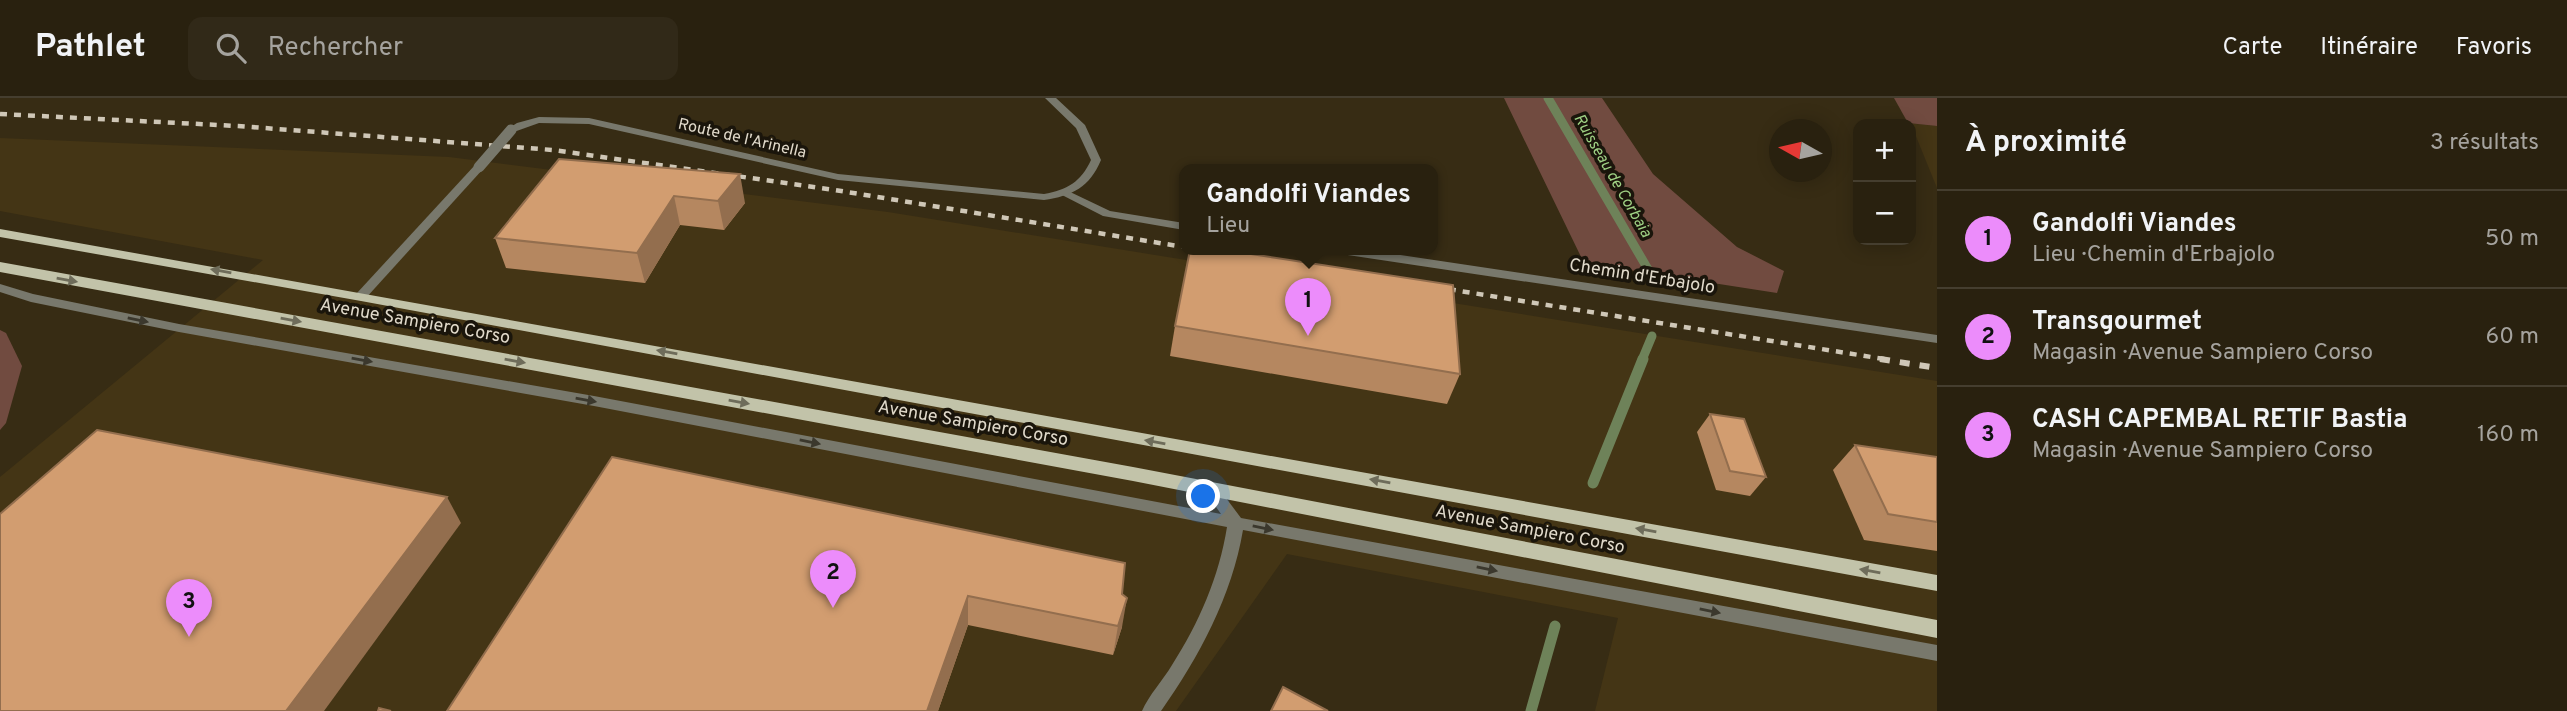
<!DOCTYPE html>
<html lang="fr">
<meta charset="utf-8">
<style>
:root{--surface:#29210f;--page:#312918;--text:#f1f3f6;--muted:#a5a39e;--line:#453e2f;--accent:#ec8cfb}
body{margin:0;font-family:Overpass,sans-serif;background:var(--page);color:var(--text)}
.controls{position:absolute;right:21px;top:21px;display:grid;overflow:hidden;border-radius:14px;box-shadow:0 4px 18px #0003}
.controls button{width:63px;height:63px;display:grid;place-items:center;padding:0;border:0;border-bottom:2px solid var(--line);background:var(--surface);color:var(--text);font:35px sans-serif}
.compass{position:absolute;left:1769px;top:21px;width:63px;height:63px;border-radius:50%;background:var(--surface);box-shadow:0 4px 18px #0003;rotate:278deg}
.you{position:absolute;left:1204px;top:399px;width:24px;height:24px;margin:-18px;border:5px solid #fff;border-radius:50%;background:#1a73e8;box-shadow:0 0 0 10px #1a73e833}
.badge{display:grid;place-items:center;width:46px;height:46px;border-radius:50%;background:var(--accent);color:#111;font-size:23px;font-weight:700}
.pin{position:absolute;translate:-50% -58px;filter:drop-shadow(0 2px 4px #0008)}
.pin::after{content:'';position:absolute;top:37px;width:24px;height:21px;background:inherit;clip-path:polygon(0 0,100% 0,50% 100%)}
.popup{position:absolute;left:1179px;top:66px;width:259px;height:91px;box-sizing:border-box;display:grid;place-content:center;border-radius:14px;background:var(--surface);filter:drop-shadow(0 2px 5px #0005);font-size:23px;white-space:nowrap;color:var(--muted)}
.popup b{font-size:26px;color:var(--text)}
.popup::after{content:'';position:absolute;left:50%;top:100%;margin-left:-14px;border:14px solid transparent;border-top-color:var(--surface)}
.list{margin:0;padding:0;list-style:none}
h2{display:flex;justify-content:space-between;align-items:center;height:91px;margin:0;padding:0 28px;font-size:30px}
h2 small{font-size:23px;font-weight:400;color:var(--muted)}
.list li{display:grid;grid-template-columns:46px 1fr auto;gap:21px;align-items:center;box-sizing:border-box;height:98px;padding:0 28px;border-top:2px solid var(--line)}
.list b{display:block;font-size:26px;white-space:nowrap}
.list p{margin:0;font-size:23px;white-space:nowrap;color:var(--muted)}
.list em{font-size:23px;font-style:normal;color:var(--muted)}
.icon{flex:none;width:38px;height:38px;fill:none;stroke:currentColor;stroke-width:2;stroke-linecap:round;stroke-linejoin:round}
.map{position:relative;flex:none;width:1937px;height:613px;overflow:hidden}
header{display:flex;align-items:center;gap:42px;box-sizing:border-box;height:98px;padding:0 35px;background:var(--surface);border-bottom:2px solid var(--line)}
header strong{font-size:33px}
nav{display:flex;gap:38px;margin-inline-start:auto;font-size:24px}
.search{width:490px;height:63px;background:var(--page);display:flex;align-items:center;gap:18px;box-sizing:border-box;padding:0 24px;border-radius:14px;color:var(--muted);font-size:26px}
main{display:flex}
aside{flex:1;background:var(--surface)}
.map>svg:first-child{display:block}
.built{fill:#443515}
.green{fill:#714b40}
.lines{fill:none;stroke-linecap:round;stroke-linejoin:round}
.stream-far1{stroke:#6e8259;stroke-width:9}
.stream{stroke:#6e8259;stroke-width:11}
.minor{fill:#78786c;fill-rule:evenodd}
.tertiary{fill:#78786c;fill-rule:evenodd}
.primary{fill:#c2c3a9;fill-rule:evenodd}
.rail-far1{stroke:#cfc7b7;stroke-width:4.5;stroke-dasharray:7 7;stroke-linecap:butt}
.rail{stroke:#cfc7b7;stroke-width:6;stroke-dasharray:10 10;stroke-linecap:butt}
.tertiary-bridge{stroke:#78786c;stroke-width:11}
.wall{fill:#b58760}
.shaded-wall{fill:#936e4e}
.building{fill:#d29d70;stroke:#936e4e;stroke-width:2}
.oneway{fill:#6e6c5a}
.oneway2{fill:#3b382d}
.labels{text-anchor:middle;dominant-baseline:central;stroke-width:7;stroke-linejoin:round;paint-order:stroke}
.far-street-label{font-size:16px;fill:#e1dacb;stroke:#1a150b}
.far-water-label{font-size:16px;font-style:italic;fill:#9fd184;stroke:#1a150b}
.street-label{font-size:18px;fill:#e1dacb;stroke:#1a150b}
</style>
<header>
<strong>Pathlet</strong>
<div class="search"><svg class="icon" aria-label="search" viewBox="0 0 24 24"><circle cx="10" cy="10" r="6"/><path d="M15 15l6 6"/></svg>Rechercher</div>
<nav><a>Carte</a><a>Itinéraire</a><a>Favoris</a></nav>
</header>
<main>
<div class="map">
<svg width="1937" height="613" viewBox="0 0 1937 613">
<rect width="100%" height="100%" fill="#372c14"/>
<g class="built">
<path d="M1908 25 1937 28V90L1911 26Z"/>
<path d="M0 40 449 59 888 114 1937 283V613H1595L1618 520 1287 456 1176 613H0V379L263 162 0 113Z"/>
</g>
<g class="green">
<path d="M1504 0H1602L1653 76 1737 149 1784 173 1777 195 1584 165Z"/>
<path d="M1894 0H1937V28L1908 25Z"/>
<path d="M0 232 6 235 22 268 6 325 0 332Z"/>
</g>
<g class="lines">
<g class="stream-far1">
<path d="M1548 0 1649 173"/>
<path d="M1642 262 1652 238"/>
</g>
<g class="stream">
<path d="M1593 385 1643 261"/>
<path d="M1531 613 1555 528"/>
</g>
<g class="minor">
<path d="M1066 92 1110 113 1184 125V132L1103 118 1062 97 1060 95Z"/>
<path d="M1335 152H1367L1937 237V245L1341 156Z"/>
<path d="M0 186 33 196 179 226 594 298 1221 416 1204 392 1207 388H1217L1241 420 1937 547V563L1243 432C1232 498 1199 559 1161 613H1142C1149 597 1163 582 1172 567 1199 525 1219 479 1227 429L594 308 179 234 31 204 0 194Z"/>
</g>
<g class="tertiary">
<path d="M1045 0H1056L1085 27 1101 62C1090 89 1072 98 1044 102L838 82 589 26 539 25 511 35 506 32 517 25 539 19 589 20 838 76 1044 96C1067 92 1081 84 1091 62L1076 30Z"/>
<path d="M479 66 483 67V71L365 201H357L355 198 357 195 475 67Z"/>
</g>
<g class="primary">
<path d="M0 131 1937 477V493L361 203 0 139Z"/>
<path d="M0 164 1133 369 1937 522V540L1133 383 0 174Z"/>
</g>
<g class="rail-far1">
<path d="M0 16 238 28 553 52 835 92 1184 149"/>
<path d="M1435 189 1890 262"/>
</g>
<path class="rail" d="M1880 261 1937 270"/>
<path class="tertiary-bridge" d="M479 69 511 32"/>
</g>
<g class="wall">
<path d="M559 61 745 105 724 132 680 127 645 185 506 170 495 140Z"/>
<path d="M1175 228 1460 276 1447 306 1170 258Z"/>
<path d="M1710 316 1766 379 1750 398 1716 392 1697 334Z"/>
<path d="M1855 347 1937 359V453L1864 442 1833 372Z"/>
<path d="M612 359 1122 529 1113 557 968 527 938 613H447Z"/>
</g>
<g class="shaded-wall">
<path d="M740 76 745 105 724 132 718 103Z"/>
<path d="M674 98 680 127 645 185 637 155Z"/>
<path d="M447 399 461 425 324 613H286Z"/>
<path d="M968 498V527L938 613H927Z"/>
<path d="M1127 500 1122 529 1113 557 1118 528Z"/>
</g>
<g class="building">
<path d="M559 61 740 76 718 103 674 98 637 155 495 140Z"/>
<path d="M1190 152H1225L1453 187 1460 276 1175 228Z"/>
<path d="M1710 316 1744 321 1766 379 1730 373Z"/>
<path d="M97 332 447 399 286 613H0V416Z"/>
<path d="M1855 347 1937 359V424L1888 416Z"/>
<path d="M612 359 1125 465 1122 496 1127 500 1118 528 968 498 927 613H447Z"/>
<path d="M1283 589 1328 613H1271Z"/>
<path d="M379 610 391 613H378Z"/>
</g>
<defs><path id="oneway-solid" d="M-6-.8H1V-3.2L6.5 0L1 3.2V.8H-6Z" transform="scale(1.75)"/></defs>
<g class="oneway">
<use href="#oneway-solid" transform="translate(221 173) rotate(-170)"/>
<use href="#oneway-solid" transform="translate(67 182) rotate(10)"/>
<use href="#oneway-solid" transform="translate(291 222) rotate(10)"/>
<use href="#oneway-solid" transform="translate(667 254) rotate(-170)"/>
<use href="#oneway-solid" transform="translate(515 263) rotate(10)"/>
<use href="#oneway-solid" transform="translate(739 304) rotate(10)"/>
<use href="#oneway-solid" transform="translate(1155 344) rotate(-170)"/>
<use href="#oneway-solid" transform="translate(1380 383) rotate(-170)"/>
<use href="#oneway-solid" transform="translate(1646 432) rotate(-170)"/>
<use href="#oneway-solid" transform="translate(1870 473) rotate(-170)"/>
</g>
<g class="oneway2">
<use href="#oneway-solid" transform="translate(138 222) rotate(12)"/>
<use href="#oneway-solid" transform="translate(362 262) rotate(10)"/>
<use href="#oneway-solid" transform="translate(586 302) rotate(10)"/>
<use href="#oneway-solid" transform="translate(810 344) rotate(11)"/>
<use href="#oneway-solid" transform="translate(1263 430) rotate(11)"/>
<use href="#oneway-solid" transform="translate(1487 471) rotate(11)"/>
<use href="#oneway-solid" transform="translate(1710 513) rotate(11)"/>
</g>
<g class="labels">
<g class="far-street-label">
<text transform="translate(742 41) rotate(13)">Route de l'Arinella</text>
</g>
<g class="far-water-label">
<text transform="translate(1612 78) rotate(60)">Ruisseau de Corbaia</text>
</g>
<g class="street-label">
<text transform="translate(1642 179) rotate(9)">Chemin d'Erbajolo</text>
<text transform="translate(415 224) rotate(10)">Avenue Sampiero Corso</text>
<text transform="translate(973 326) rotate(10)">Avenue Sampiero Corso</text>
<text transform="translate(1530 432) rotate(11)">Avenue Sampiero Corso</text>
</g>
</g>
</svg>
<div class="controls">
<button>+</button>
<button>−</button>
</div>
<svg class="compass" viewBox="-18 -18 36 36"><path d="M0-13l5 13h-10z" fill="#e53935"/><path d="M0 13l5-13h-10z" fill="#a5a39e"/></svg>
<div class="you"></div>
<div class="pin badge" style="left:1308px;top:238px">1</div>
<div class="popup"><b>Gandolfi Viandes</b>Lieu</div>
<div class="pin badge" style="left:833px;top:510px">2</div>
<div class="pin badge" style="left:189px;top:539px">3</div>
</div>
<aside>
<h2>À proximité<small>3 résultats</small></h2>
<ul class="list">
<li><span class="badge">1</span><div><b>Gandolfi Viandes</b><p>Lieu · Chemin d'Erbajolo</p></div><em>50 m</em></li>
<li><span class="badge">2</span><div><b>Transgourmet</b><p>Magasin · Avenue Sampiero Corso</p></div><em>60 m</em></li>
<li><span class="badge">3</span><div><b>CASH CAPEMBAL RETIF Bastia</b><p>Magasin · Avenue Sampiero Corso</p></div><em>160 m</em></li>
</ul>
</aside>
</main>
